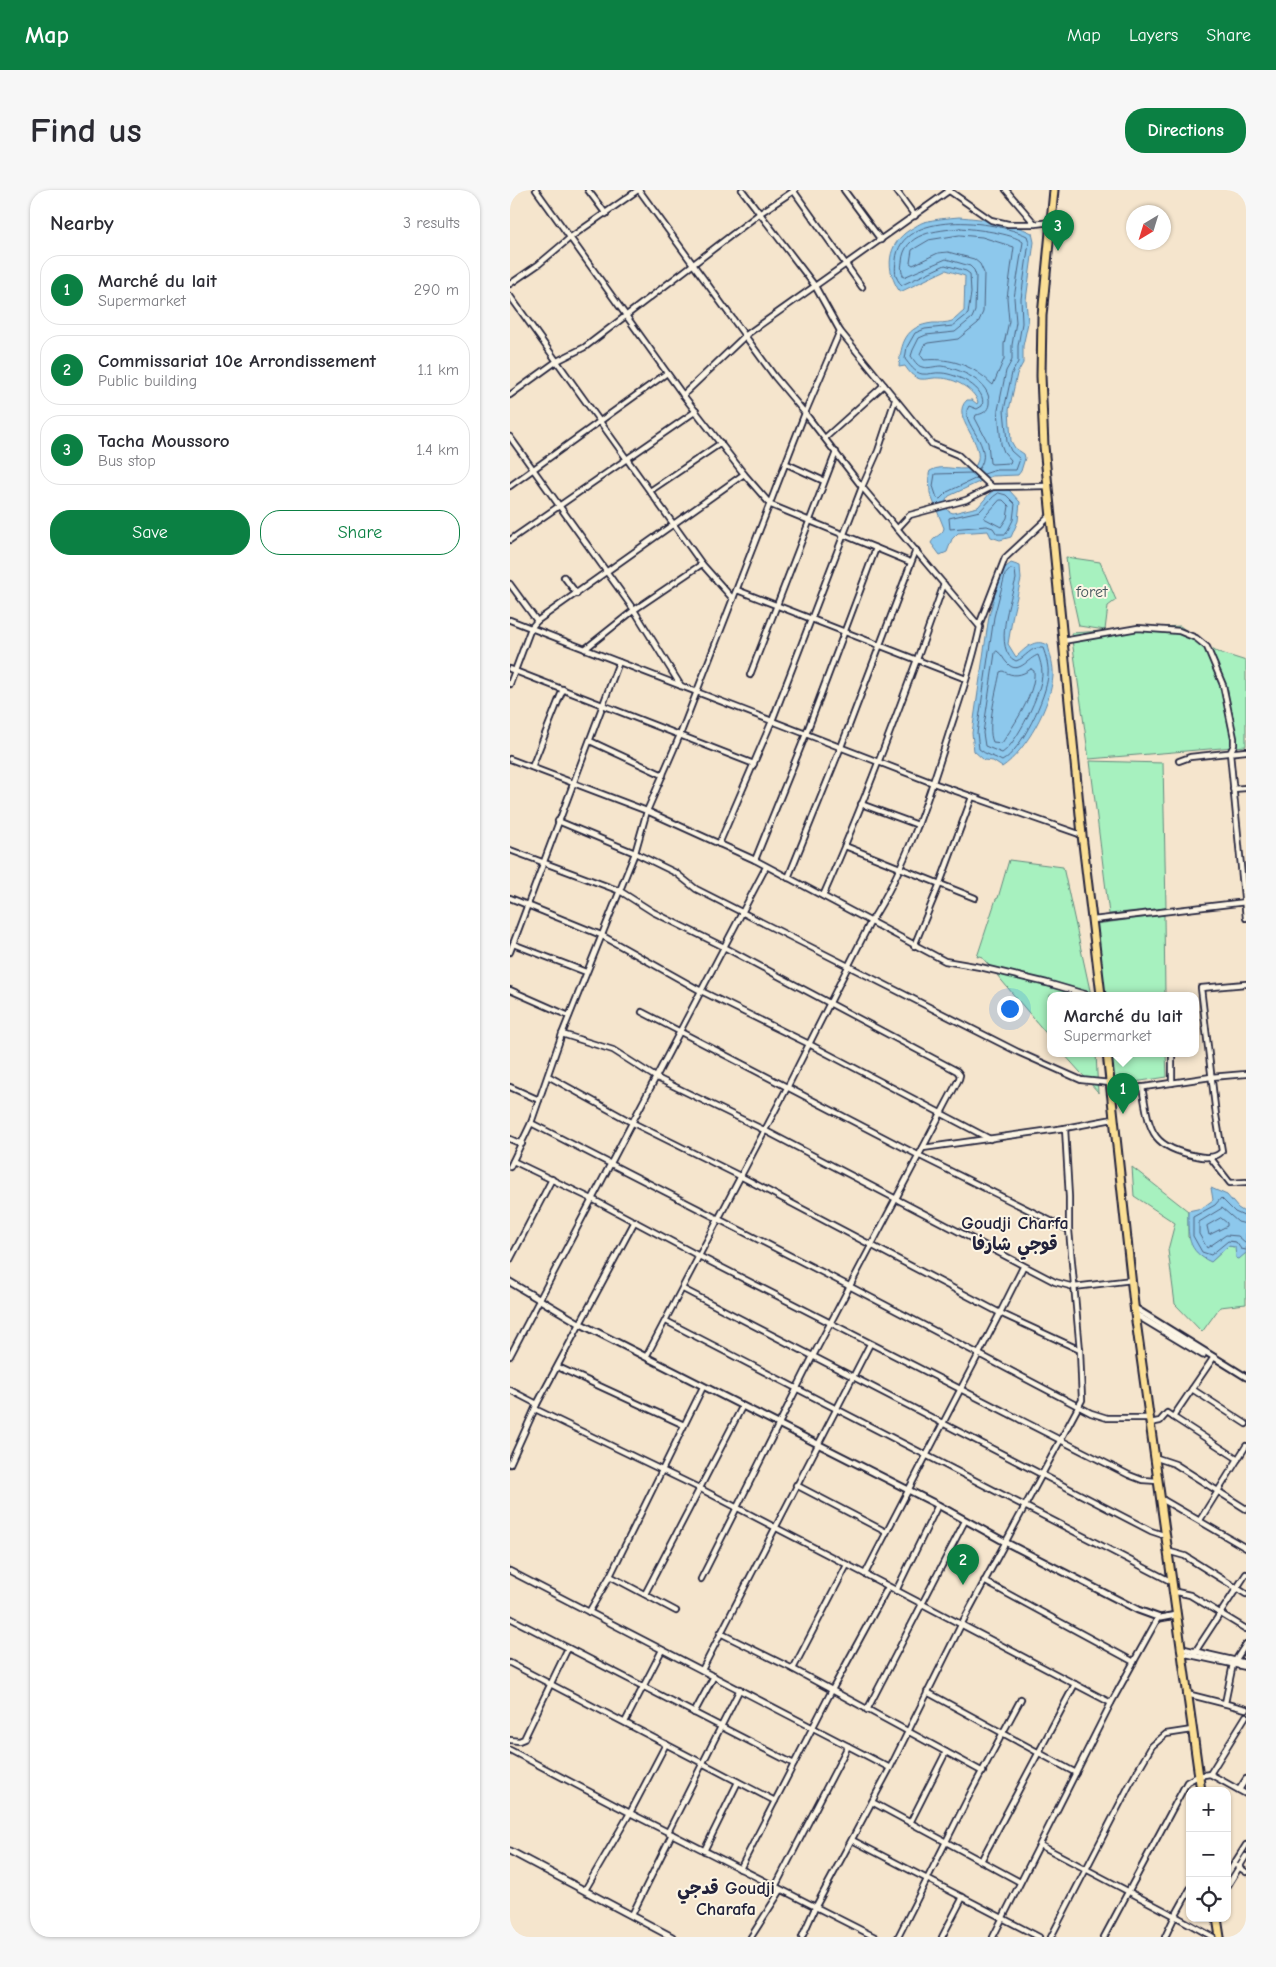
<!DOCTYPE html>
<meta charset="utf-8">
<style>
:root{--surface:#fff;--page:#f7f7f7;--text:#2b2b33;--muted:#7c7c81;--line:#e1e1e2;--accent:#0b8043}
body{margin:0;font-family:"Comic Neue","Playpen Sans Arabic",sans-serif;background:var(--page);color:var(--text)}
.controls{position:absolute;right:15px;bottom:15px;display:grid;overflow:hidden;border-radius:10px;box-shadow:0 1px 4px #0004}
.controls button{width:45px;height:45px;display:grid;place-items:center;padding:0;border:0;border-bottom:1px solid var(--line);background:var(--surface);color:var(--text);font:25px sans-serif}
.compass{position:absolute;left:616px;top:15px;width:45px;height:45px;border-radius:50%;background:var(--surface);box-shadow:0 1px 4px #0004;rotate:218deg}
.you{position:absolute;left:499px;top:818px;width:18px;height:18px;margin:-12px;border:4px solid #fff;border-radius:50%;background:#1a73e8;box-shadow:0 0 0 8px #1a73e833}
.badge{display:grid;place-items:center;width:32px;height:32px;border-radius:50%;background:var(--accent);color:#fff;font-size:16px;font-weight:700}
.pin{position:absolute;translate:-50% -41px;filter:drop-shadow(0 1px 2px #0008)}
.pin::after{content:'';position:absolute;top:26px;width:18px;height:15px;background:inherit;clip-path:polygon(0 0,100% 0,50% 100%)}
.popup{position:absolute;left:537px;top:802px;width:152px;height:65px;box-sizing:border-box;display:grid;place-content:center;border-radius:10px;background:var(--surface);filter:drop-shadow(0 1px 4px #0005);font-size:16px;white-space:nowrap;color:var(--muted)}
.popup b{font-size:19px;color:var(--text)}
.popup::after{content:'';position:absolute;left:50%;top:100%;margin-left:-10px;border:10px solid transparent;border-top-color:var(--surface)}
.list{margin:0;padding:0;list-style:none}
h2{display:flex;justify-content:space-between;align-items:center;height:65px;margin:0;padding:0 20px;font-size:21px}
h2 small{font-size:16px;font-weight:400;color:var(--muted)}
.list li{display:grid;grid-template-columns:32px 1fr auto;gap:15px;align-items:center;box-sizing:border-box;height:70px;margin:0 10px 10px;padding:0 10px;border:1px solid var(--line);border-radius:20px}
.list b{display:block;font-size:19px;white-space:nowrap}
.list p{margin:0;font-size:16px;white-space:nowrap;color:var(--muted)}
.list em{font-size:16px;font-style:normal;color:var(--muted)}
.actions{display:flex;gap:10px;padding:15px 20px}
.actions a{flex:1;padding:11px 0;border:1px solid var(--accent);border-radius:20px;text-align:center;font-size:18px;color:var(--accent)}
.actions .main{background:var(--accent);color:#fff}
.icon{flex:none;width:28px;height:28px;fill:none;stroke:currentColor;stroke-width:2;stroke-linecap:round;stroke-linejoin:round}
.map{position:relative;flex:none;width:736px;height:1747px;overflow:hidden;border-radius:20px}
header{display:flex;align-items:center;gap:30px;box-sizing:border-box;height:70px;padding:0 25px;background:var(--accent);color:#fff}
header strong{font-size:24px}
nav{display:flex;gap:28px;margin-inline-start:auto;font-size:18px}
.intro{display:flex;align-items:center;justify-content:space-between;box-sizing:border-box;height:120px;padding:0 30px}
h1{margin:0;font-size:35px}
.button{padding:12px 22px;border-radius:20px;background:var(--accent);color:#fff;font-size:18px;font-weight:700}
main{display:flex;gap:30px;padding:0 30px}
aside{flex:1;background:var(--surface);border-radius:20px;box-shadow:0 1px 4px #0004}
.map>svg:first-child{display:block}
.green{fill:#a7f1bf;stroke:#648a7d}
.water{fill:#8dc8ec;stroke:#6286a5}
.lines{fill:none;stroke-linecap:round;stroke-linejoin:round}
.shore{stroke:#4d6482;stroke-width:1}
.minor-casing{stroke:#22223b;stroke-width:8}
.tertiary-casing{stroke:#22223b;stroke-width:9}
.secondary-casing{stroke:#22223b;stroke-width:9}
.trunk-casing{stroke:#22223b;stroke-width:11}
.minor{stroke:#fcf5e5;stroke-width:4.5}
.tertiary{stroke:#fcf5e5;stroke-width:5}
.secondary{stroke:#fcf5e5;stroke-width:5.5}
.trunk{stroke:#fbdf96;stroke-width:7}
.labels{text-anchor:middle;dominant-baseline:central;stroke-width:4;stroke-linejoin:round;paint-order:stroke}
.park-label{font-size:16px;fill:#43565c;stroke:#fcf5e5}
.neighbourhood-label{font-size:18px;font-weight:bold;fill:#22223b;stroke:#fcf5e5}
</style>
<header>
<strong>Map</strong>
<nav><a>Map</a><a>Layers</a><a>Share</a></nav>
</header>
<div class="intro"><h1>Find us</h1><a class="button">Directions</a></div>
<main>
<aside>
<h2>Nearby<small>3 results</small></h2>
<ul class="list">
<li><span class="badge">1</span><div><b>Marché du lait</b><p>Supermarket</p></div><em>290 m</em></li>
<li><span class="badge">2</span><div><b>Commissariat 10e Arrondissement</b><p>Public building</p></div><em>1.1 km</em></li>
<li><span class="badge">3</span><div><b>Tacha Moussoro</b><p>Bus stop</p></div><em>1.4 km</em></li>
</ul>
<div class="actions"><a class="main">Save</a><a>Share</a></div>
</aside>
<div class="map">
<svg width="736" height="1747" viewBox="0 0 736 1747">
<rect width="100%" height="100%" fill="#f5e5cd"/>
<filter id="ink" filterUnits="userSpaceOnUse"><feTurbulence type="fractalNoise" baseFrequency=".02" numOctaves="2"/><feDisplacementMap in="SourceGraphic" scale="10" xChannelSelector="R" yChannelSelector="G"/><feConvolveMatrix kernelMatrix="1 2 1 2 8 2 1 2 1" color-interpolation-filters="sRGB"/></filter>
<g filter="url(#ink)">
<g class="green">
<path d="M556 367 590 372 606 410 598 416 595 440 569 436 558 386Z"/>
<path d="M670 436 705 461 736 471V556L579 569 561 443Z"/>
<path d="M580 571 653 573 656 718 599 724Z"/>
<path d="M499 670 553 677 581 805H540V848L471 766 467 767 486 709 488 708Z"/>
<path d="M654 725 655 805H594L586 734Z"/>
<path d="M553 863H586L588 903V902Z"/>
<path d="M601 863H656L657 887 605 895Z"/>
<path d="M622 977 678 1021V1047L701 1072 718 1056 725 1057 736 1063V1114L710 1117 692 1142 665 1114 658 1060 665 1033 624 1006Z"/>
</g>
<g class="water">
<path d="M449 27C474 29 500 32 522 43L524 52 516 110 518 133 513 156V173L507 184 499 220 501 251 505 258 514 264 515 268 511 281 508 285 482 286 439 306 436 310 438 321 443 323 468 317 480 303 488 298 499 300 510 312 508 331 501 347 490 350 481 347 478 341 448 343 442 349 437 362 430 365 421 353C424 346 433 345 434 338L420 303 419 284 420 281C434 272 453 285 466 275 478 253 438 227 457 210H462L467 214 468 212C464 199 444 188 430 188 424 187 416 190 410 189 403 187 399 182 395 176L389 177C391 153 395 136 423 133 428 133 437 133 442 131 446 129 450 124 454 121L455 86 436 80 390 102C375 80 376 54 401 39 405 37 410 33 414 32 425 29 438 28 449 27Z"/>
<path d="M501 373 510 376 511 389 503 424 498 454 506 467C516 458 524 448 538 455 540 465 544 476 543 486 541 515 516 561 492 577L483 571 474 570 464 561 462 543 479 426 491 381Z"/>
<path d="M701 998 717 1005 728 1018 736 1023V1063L729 1069 726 1068 725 1057 718 1056 701 1072C677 1061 678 1046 678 1021L692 1018 703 1010Z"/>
</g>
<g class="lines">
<g class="shore">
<path d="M450 38C465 39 502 43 513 52L504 108 506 132 502 155V170L496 181 488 220 491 254 494 262 501 270 500 273 482 274 480 273 478 253 465 228 466 225C473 224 478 221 479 214 482 192 448 178 431 176 425 176 418 179 412 177 407 176 404 170 401 166L403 160 409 148 416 145 445 142 462 128 465 121 466 86 464 80 460 76 436 69 394 87C391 82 391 78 392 72 394 42 426 41 450 38Z"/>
<path d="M450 45 472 47 504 57 497 108 499 131 494 154V169L483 195C480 193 478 190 474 187 456 173 437 168 414 170L410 164 414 155 418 153 448 149 468 133 473 122 474 83 470 74 464 69 438 62 428 63 403 75 400 73 402 60 419 50Z"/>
<path d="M468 280C488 256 447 233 459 216L467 219 472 216C478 198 446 184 432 183 425 182 418 185 412 184 405 183 399 174 395 169L397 157 405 143 415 139 443 136 458 124 461 103 460 84 456 81 435 75 392 95C384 88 385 80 386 70 390 19 485 30 517 46L519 52 511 109 512 133 508 156V172L502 183 494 220 497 252 501 261 510 269 506 280H486L474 284"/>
<path d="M462 283 425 284 423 296 427 308 430 309 437 302 467 288"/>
<path d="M489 303 496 305 505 314 503 330 496 344H487L483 338 477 336 440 339 439 328 470 321 483 307Z"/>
<path d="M490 310H493L499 316 497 328 491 337 474 328Z"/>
<path d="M501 379 505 380 506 389C501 408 482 461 506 471 516 468 520 456 533 458 536 466 539 477 538 485 537 506 511 561 492 571 484 566 476 565 469 559L467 543 484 427 495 385Z"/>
<path d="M487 461C492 464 493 469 497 473 508 486 518 468 528 465 530 470 532 477 532 483 533 500 506 555 492 563L475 556 473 543 485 463Z"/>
<path d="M521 479 524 481C526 503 504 535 492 553L483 552C476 537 487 499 490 482L493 481C503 487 511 486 521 479Z"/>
<path d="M736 1027 725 1022 711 1008 705 1015 683 1027V1046L692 1062 701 1065 718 1051 726 1052 731 1059 736 1060"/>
<path d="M711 1028 717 1033V1036L699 1045 697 1036Z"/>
<path d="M736 1034 728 1032 712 1018 689 1032V1044L697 1058 716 1045 728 1046 736 1053"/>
</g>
<defs>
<g id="minor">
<path d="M26 0 173 205 234 284 261 315 400 372"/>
<path d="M78 0 96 24"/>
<path d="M129 0 265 187 295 223 352 297 470 437C463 472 451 506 440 540 419 606 398 674 360 733L278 896 136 1167"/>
<path d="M283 0 352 97"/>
<path d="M334 0 371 50"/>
<path d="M386 0 405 26"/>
<path d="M438 0 481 30 498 34H525"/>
<path d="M496 0 525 34 541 32"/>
<path d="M0 94 29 74 61 47 128 0"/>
<path d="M0 106 192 374 223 409"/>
<path d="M330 141 422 254 448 265 482 297"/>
<path d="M0 205 47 171 75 157 249 24 285 0"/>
<path d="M173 205 236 145 440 0"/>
<path d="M0 247 124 420 171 496"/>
<path d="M315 248 374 195"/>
<path d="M277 274 314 291"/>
<path d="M0 296 157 183"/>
<path d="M140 301 211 253"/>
<path d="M387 339 400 325 456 310 482 297 537 296"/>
<path d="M0 350 186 221"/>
<path d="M54 387 67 404"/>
<path d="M0 394 27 431"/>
<path d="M227 400 456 489"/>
<path d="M0 430 423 593 572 645"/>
<path d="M469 435 495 368 539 327"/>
<path d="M553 451 628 438 669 441 686 448 697 457 713 495 724 548V555L720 563 736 728"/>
<path d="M75 459 124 420 192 374"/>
<path d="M0 479 244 574"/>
<path d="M240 485 326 262"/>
<path d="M0 494 21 438 27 431 234 284"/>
<path d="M80 551 153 585"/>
<path d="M0 569 137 621 245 670 435 771 470 777 537 793 578 805"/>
<path d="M669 571 680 567 736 561"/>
<path d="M22 577 53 499"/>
<path d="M723 599 736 598"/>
<path d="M351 614 408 635"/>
<path d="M48 631 125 663 166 683 186 699 508 862 571 890 600 893"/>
<path d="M209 654 262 531 352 297 368 261 385 210"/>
<path d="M335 656 465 708"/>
<path d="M0 660 110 701 143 722 214 757 447 881 450 885 449 889 303 1166 191 1389"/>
<path d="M245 670 296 544 366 358"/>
<path d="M278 688 331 557 406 360"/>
<path d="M313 706C358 605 397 499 434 394"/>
<path d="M0 708 91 745 191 801 299 854 480 949"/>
<path d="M583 730 736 712"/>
<path d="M3 754 76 782"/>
<path d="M404 756 430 693 462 607"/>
<path d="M0 762 109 472"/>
<path d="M0 800 59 826"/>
<path d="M132 822 408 965 559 1040"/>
<path d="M52 844 103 860 147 888 254 940 545 1092 564 1097 622 1090"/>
<path d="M662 863V893"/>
<path d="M38 886 123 933 230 986 490 1123 513 1077"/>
<path d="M0 897 29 910"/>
<path d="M632 897C640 940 639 957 687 966 695 968 707 968 712 961L706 925 691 798 736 794"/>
<path d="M601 902 701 887 736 884"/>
<path d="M21 933 341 1097 581 1223 597 1228H640"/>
<path d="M0 949 12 954"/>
<path d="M413 958 555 938 603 929"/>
<path d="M700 967 720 993 736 992"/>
<path d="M3 971 82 1009 189 1066 619 1285 632 1290 648 1291"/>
<path d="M0 977 21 933 52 844 125 663 137 621 170 545 295 223 330 141 305 96 232 0"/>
<path d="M0 1070 42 989"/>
<path d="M173 1099 641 1341 656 1346"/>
<path d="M156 1131 662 1392"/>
<path d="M0 1166 256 677"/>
<path d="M48 1177 174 1235"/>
<path d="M682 1199 704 1167"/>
<path d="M0 1200 27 1214"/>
<path d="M25 1219 189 1298 355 1384 490 1123 570 1160"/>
<path d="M663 1227 728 1269"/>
<path d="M640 1233 650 1231 657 1223 663 1227 682 1199 736 1234"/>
<path d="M644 1267 665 1274 736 1319"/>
<path d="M0 1274 27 1214 125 1031"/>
<path d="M286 1295 376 1342"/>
<path d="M650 1308 736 1358"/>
<path d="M690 1330 736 1256"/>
<path d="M657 1361 675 1366 736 1404"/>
<path d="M0 1381 338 1556"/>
<path d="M355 1384 601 1513"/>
<path d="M100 1386 166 1421"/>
<path d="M474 1391 624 1472"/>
<path d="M386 1401 428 1315"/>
<path d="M662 1401 680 1405 736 1439"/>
<path d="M135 1404 232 1217"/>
<path d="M79 1422 100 1386 193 1197"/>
<path d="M0 1428 284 1574"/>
<path d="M210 1443 283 1479 473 1582"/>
<path d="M670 1458 736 1473"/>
<path d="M671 1463 736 1477"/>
<path d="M685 1466V1462L736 1384"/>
<path d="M0 1473 265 1611"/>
<path d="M283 1479 337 1375"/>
<path d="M192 1480 360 1154"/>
<path d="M417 1502 566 1583"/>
<path d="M677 1504 736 1519"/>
<path d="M715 1513 723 1474 736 1454"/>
<path d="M357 1520 455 1331"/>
<path d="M184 1523 204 1486"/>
<path d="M115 1532 152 1460"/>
<path d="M0 1550 9 1551 14 1549 58 1458"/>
<path d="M0 1560 120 1623 365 1747"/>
<path d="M700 1584 736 1526"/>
<path d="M729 1600 736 1589"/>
<path d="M362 1612 510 1692"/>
<path d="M400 1633 436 1562"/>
<path d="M158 1642 230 1499"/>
<path d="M342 1650 529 1747"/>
<path d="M530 1655 665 1726 680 1699"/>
<path d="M194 1661 228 1592"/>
<path d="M471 1671 565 1494"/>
<path d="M727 1676 736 1682"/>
<path d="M230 1679 322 1500 378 1397"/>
<path d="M717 1685 736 1655"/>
<path d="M265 1697 338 1556 380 1578"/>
<path d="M717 1697 736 1666"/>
<path d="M75 1700 120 1623 156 1554"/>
<path d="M122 1725 162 1644"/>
<path d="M241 1747 271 1700"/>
<path d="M292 1747 305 1718 380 1578 451 1435 572 1210 570 1160 559 1040V1007L555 938"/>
<path d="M388 1747 461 1602 511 1509"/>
<path d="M432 1747 453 1707"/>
<path d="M483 1747 601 1513 648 1428"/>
<path d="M541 1747 620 1594 642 1556 656 1544 682 1540"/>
<path d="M594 1747 677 1592 688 1586 700 1584 736 1604"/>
<path d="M655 1747 665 1726 703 1747"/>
</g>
<g id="tertiary">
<path d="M0 1092 69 1133 428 1315 495 1352 628 1420 650 1428 666 1425"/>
<path d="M625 1118 736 1187"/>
<path d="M625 1124 693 1165"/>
</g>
<path id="secondary" d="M0 1661 162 1747"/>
<g id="trunk">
<path d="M544 0 532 126 531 186 534 256 572 645 591 805"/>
<path d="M597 863 625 1124 691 1601"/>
<path d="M707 1728 710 1747"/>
</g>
</defs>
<use href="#minor" class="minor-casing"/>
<use href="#tertiary" class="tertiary-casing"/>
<use href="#secondary" class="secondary-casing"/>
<use href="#trunk" class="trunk-casing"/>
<use href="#minor" class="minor"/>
<use href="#tertiary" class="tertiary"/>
<use href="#secondary" class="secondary"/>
<use href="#trunk" class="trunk"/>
</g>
</g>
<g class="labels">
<g class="park-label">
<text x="582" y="402">foret</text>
</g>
<g class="neighbourhood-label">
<text x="505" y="1033">Goudji Charfa<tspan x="505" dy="21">قوجي شارفا</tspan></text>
<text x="216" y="1698">قدجي Goudji<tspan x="216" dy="21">Charafa</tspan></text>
</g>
</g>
</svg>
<div class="controls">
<button>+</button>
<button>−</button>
<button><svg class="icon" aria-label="locate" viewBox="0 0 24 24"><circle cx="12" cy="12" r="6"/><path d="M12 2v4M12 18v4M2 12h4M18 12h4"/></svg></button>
</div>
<svg class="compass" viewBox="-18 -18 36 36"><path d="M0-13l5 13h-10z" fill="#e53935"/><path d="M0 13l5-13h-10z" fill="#7c7c81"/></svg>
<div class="you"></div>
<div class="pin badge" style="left:613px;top:924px">1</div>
<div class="popup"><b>Marché du lait</b>Supermarket</div>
<div class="pin badge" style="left:453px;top:1395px">2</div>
<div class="pin badge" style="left:548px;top:61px">3</div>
</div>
</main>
